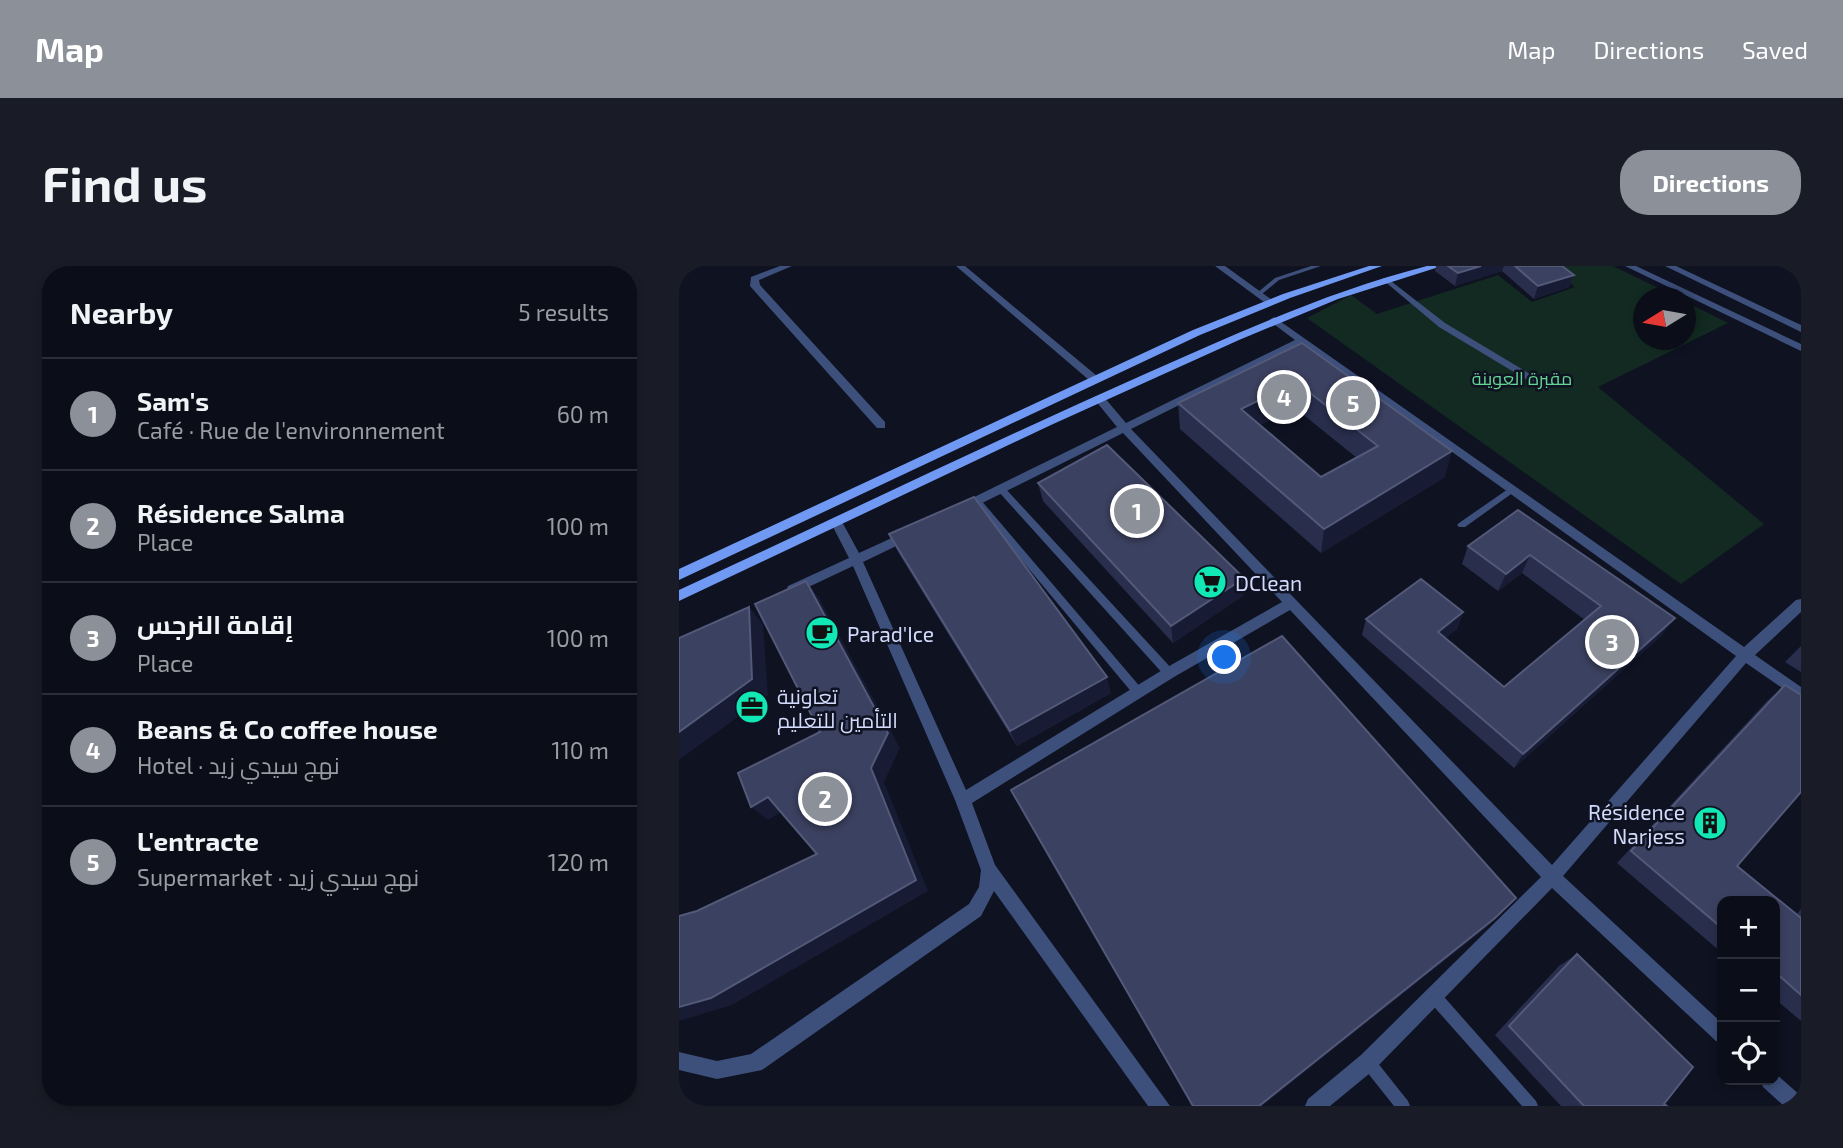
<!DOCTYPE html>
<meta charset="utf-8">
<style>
:root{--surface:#0b0e19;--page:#191c26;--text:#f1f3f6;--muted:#9a9ca2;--line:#2b2e38;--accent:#8c9099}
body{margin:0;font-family:"Exo 2",Cairo,sans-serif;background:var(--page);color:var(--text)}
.controls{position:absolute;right:21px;bottom:21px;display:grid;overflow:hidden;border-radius:14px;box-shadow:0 4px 10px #0003}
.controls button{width:63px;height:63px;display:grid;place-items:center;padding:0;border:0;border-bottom:2px solid var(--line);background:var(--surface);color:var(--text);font:35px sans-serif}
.compass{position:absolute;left:954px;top:21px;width:63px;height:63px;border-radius:50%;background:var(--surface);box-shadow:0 4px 10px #0003;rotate:259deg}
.you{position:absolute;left:546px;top:392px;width:24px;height:24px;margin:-18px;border:5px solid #fff;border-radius:50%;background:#1a73e8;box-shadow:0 0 0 10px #1a73e833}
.badge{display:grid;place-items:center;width:46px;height:46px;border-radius:50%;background:var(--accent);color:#fff;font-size:23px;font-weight:700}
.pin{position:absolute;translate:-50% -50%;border:4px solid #fff;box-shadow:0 2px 7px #0006}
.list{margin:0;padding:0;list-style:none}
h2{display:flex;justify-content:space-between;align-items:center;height:91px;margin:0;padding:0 28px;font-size:30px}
h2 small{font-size:23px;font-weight:400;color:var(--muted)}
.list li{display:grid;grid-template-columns:46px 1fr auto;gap:21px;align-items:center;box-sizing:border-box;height:112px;padding:0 28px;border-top:2px solid var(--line)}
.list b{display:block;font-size:26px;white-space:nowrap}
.list p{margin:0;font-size:23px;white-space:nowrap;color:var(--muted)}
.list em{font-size:23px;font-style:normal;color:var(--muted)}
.icon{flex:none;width:38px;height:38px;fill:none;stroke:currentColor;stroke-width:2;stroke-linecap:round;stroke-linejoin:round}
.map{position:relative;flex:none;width:1122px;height:840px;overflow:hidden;border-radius:28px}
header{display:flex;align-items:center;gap:42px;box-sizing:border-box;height:98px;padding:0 35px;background:var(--accent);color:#fff}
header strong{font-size:33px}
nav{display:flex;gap:38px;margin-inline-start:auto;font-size:24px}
.intro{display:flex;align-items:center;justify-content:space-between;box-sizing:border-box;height:168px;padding:0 42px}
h1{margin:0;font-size:49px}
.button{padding:18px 32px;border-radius:28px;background:var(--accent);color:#fff;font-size:24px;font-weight:700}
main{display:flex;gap:42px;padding:0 42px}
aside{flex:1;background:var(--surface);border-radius:28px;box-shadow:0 4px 10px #0003}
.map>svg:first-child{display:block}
.green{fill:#122a21}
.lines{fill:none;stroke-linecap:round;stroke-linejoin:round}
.service{fill:#3d507c;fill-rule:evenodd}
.minor{fill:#3d507c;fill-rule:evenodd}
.tertiary{fill:#3d507c;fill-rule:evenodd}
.secondary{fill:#7099f4;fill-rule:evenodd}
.wall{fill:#292e4d;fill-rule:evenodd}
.shaded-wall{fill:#171b34}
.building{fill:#3b4160;stroke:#535978;stroke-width:2;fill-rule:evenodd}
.labels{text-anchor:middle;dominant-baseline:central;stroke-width:5;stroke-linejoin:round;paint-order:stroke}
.far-park-label{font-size:18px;fill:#64d693;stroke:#0f1221}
.poi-label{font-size:21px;fill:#d2dbfc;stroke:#0f1221;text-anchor:start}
</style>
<header>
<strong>Map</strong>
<nav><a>Map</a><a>Directions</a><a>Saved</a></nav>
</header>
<div class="intro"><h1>Find us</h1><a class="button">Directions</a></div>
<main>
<aside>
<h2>Nearby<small>5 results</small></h2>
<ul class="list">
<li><span class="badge">1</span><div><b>Sam's</b><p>Café · Rue de l'environnement</p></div><em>60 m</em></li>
<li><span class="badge">2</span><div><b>Résidence Salma</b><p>Place</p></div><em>100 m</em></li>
<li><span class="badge">3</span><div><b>إقامة النرجس</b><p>Place</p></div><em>100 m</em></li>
<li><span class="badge">4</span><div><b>Beans &amp; Co coffee house</b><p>Hotel · نهج سيدي زيد</p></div><em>110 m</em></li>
<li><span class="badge">5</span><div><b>L'entracte</b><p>Supermarket · نهج سيدي زيد</p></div><em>120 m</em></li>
</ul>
</aside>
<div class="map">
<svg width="1122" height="840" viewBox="0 0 1122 840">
<rect width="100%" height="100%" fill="#0f1221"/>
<path class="green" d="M871 0H934L998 31 964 32V74H1006L1007 36 1049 57 919 121 1085 258 1002 318 628 52 672 29 698 48 819 9 853 36 896 21Z"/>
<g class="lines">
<g class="service">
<path d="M632 0H642L600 14 583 28 578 27 596 12Z"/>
<path d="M704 12H708L766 57 871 120V124H865L760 61 704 14Z"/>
<path d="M322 220 325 221 494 404 495 407 494 410H486L319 225V221Z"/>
<path d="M832 221 835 222V226L786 261H780L778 259 780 257Z"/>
<path d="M298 232 301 233 463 423 464 426 463 429H455L295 237V233Z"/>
<path d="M754 722 759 724 857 835 859 840H843L749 734 747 729 749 724Z"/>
<path d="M689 789 694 791 729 835 731 840H715L684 801 682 796 684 791Z"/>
</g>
<g class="minor">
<path d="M101 0H113L80 14 81 19 206 156V162H198L71 20 72 11Z"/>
<path d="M277 0H286L418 110V114H410Z"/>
<path d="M536 0H546L597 37 589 39Z"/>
<path d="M595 51 1065 381 1117 334 1122 333V346L1076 389 1122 421V435L1067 397 884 610 1043 757V778L1037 775 873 622 696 803 651 840H626L629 833 682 789 862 611 611 344 495 411 293 537 316 599 491 840H469L315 625 302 650 83 804 38 813 0 804V786L38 795 72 788 290 638 300 621 302 604 276 534 174 300 119 326H109L108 323 109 320 170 292 152 257 154 254H162L180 287 228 265 232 264 238 268 236 271 184 296 287 524 485 403 603 336 444 167 285 246H277V240L438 161 416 134V130H424L447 157 616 74 592 56 590 54ZM623 78 1057 390 873 599 452 163Z"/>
<path d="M1096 807 1122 830V840H1105L1084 821 1082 814H1096Z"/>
</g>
<g class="tertiary">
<path d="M946 0H957L1122 78V85Z"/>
<path d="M986 0H997L1122 59V66Z"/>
</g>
<g class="secondary">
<path d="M690 0H703L611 32 521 69 0 314V303L514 64 604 28Z"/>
<path d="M748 0H763L659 33 560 74 372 159 0 335V324C156 252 310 177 466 108 559 67 650 25 748 0Z"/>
</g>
</g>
<g class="wall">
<path d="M757 0H883L895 9 890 21 855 33 823 5 776 20 756 5Z"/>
<path d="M623 77 766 211 642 287 501 163 499 137ZM616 142 678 192 642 211 581 159Z"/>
<path d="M359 217 565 312V329L494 377 364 235Z"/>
<path d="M839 244 983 369 835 502 683 369 687 353 784 346 778 363 766 372 825 421 906 354 843 307 819 325 783 298 789 280Z"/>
<path d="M210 268 432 427 338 480 219 286Z"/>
<path d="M1122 380V406L1106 396Z"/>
<path d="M1106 419 1058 600 1118 648 1122 643V755L1096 733V635H1043V687L938 597 1089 434Z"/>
<path d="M898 688 985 838 988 840H882L816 769 880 700Z"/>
</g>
<g class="shaded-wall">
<path d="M802 0H825L823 5 776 20 779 7Z"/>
<path d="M895 9 890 21 855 33 859 20Z"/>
<path d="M617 116 616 142 562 169V143Z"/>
<path d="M773 185 766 211 642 287 645 263Z"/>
<path d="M851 289 843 307 819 325 827 308Z"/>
<path d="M565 312V329L494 377 492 360Z"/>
<path d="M127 315 140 332 221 482 205 516 249 625 53 739 0 755V741L237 614 192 502Z"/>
<path d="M70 341 84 358 89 429 0 494V466Z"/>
<path d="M784 346 778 363 753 383 759 366Z"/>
<path d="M996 352 983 369 835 502 844 488Z"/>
<path d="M428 411 432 427 338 480 331 465Z"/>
<path d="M89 531 105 544 89 554 72 541Z"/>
<path d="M837 632 807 662 583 840H580Z"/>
</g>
<g class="building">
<path d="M769 0H802L779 7Z"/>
<path d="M836 0H883L895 9 859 20Z"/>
<path d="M623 77 773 185 645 263 499 137ZM617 116 699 180 642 211 562 143Z"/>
<path d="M428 179 565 312 492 360 359 217Z"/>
<path d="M295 231 428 411 331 465 210 268Z"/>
<path d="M839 244 996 352 844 488 687 353 742 313 784 346 759 366 825 421 922 340 851 289 827 308 789 280Z"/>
<path d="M127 315 209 467 192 502 237 614 32 732 0 741V650L18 645 138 588 89 531 72 541 59 507 141 466 76 338Z"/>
<path d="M70 341 73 413 0 466V372Z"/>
<path d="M603 370 837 632 816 652 580 840H514L332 524Z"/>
<path d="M1106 419 1122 429V526L1058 600 1122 652V729L1096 706V635H1043V662L952 585Z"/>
<path d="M898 688 1014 801 985 838 988 840H905L830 760Z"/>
</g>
<defs>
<symbol id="supermarket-disc" viewBox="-11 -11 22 22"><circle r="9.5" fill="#11e8b6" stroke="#0f1221"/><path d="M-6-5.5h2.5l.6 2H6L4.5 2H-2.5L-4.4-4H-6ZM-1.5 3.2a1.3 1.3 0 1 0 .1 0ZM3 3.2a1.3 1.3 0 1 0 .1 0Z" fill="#111"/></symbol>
<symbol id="cafe-disc" viewBox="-11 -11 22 22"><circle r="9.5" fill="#11e8b6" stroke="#0f1221"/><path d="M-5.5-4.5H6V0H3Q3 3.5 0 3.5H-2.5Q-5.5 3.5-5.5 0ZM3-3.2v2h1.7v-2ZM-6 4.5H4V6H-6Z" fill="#111"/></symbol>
<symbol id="office-disc" viewBox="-11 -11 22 22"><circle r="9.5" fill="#11e8b6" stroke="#0f1221"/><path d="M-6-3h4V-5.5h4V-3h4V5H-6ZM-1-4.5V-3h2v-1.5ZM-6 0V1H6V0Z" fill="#111"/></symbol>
<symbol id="building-disc" viewBox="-11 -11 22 22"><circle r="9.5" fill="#11e8b6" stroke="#0f1221"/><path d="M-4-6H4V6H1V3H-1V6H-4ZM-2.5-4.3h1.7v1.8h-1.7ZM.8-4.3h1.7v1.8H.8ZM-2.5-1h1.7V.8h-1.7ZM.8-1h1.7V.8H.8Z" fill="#111"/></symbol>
</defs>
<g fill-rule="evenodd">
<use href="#supermarket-disc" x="512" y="297" width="38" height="38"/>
<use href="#cafe-disc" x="124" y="348" width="38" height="38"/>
<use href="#office-disc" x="54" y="422" width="38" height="38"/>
<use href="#building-disc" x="1012" y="538" width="38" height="38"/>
</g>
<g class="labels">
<g class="far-park-label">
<text x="843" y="112">مقبرة العوينة</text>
</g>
<g class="poi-label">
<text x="556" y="316">DClean</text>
<text x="168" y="367">Parad'Ice</text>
<text x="98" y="429">تعاونية<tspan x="98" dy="24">التأمين للتعليم</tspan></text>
<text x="1006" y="545" text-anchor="end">Résidence<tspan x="1006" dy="24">Narjess</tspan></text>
</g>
</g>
</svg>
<div class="controls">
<button>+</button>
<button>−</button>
<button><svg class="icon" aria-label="locate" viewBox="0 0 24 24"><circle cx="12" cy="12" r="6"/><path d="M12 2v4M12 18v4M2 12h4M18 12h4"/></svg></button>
</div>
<svg class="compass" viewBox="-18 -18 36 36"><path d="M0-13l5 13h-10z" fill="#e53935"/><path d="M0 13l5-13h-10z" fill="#9a9ca2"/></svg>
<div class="you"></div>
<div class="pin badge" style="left:458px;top:245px">1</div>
<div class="pin badge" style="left:146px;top:533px">2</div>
<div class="pin badge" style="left:933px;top:376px">3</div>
<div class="pin badge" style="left:605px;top:131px">4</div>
<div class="pin badge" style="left:674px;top:137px">5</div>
</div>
</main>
